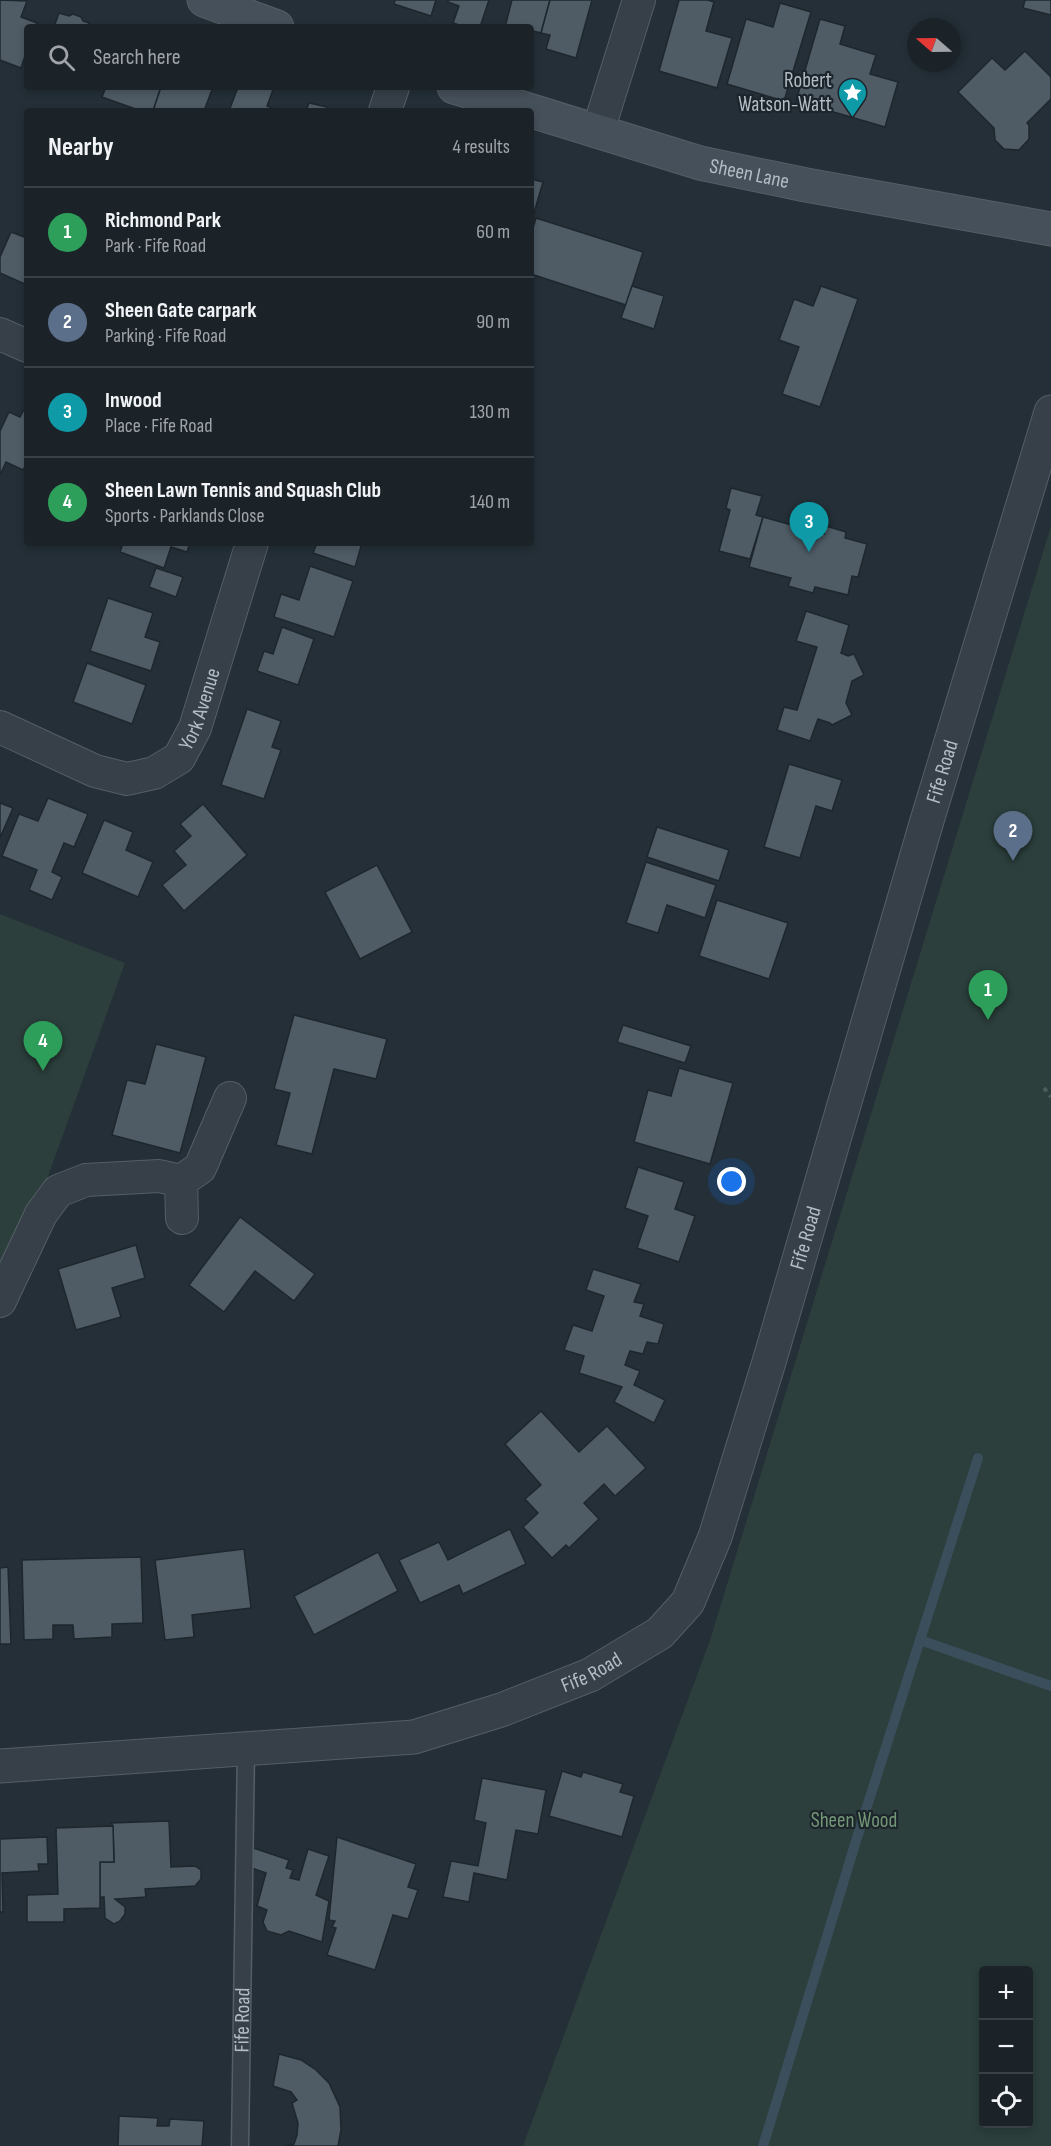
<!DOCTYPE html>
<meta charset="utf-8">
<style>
:root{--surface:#1b2329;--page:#282f35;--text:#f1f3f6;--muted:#a0a4a8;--line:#394046;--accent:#8fc1ec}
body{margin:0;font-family:"Sofia Sans Condensed",sans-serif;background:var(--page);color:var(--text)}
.controls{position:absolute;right:18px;bottom:18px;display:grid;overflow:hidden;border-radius:6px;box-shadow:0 3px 9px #0003}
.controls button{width:54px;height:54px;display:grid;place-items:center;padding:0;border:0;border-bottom:2px solid var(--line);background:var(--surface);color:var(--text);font:30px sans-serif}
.compass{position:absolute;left:907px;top:18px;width:54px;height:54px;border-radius:50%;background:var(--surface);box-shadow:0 3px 9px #0003;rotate:290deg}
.you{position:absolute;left:732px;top:1182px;width:21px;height:21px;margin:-15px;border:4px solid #fff;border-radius:50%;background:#1a73e8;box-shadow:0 0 0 9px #1a73e833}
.badge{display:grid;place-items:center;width:39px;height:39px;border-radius:50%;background:var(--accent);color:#fff;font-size:20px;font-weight:700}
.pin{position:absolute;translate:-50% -50px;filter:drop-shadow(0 2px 3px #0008)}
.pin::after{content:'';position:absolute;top:32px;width:21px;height:18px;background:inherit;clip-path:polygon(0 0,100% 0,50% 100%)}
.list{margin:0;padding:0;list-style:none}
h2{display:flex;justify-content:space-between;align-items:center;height:78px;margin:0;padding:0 24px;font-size:26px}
h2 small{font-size:20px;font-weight:400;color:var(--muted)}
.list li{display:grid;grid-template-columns:39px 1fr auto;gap:18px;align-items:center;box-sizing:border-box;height:90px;padding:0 24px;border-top:2px solid var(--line)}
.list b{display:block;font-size:22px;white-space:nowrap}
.list p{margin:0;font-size:20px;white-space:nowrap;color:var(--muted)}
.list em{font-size:20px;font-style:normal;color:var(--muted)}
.icon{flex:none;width:33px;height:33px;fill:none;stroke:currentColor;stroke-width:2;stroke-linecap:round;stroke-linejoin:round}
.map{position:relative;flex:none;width:1051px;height:2146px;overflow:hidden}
.search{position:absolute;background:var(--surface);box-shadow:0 3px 9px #0003;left:24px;top:24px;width:510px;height:66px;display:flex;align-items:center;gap:15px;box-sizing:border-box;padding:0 21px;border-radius:6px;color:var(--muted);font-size:22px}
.panel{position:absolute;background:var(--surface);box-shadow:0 3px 9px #0003;left:24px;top:108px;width:510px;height:438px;border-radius:6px}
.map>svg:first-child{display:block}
.green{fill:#2c3f3c;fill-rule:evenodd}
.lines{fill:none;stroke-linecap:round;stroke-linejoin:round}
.stream{stroke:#3a4e5c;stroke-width:10}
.building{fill:#4f5c66;stroke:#1e272e;stroke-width:1.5}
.service-casing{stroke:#555e66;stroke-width:19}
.minor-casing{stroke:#555e66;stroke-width:34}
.tertiary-casing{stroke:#555e66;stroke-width:35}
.secondary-casing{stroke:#555e66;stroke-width:35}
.path{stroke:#4a5c5b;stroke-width:4;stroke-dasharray:4.5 4.5;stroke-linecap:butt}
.service{stroke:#374048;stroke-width:16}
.minor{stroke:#374048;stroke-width:32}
.tertiary{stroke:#374048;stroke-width:33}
.secondary{stroke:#46505a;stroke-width:33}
.labels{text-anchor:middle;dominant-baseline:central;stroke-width:4.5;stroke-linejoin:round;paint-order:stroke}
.poi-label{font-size:21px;fill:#b2bcc4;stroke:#1d252c;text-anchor:end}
.street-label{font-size:21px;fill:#b2bcc4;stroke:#1d252c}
.park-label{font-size:21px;fill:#739776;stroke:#1d252c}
</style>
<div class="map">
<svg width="1051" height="2146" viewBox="0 0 1051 2146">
<rect width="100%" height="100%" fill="#242f37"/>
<g class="green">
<path d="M1051 526V2146H523L710 1640ZM1028 1970V2124H984V1970Z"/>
<path d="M0 914 125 963 47 1179 0 1280Z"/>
</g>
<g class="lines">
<g class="stream">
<path d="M920 1640 1051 1686"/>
<path d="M763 2146 856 1841 978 1458"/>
</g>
</g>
<g class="building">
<path d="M0 0 27 1 21 17 37 23 35 27H27V50L21 68 0 60Z"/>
<path d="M395 0H436L431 16 394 4Z"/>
<path d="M448 0H489L480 27H466L453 23 459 6 448 2Z"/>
<path d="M512 0H550L541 33 533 31 531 40V27H505Z"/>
<path d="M550 0H592L576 58 546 49 550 35 541 33Z"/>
<path d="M679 0H708L714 2 706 31 732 38 717 88 659 71Z"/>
<path d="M1025 0H1051V15L1023 8Z"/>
<path d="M780 3 811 12 784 101 727 84 746 19 773 27Z"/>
<path d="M59 13 69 16 73 14 81 17 83 21 89 23 88 27H54Z"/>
<path d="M820 19 845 26 840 44 876 55 870 74 898 82 885 127 796 101Z"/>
<path d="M1025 51 1051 77V99L1027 123 1029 125V139L1019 150 1004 149 995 140 994 128 958 92 992 58 1005 70Z"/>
<path d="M106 87H161L153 111H141L102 97Z"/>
<path d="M161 87H213L204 111H153Z"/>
<path d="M238 87H264L273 90 267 106 280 111H229Z"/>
<path d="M309 103 327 107 330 111H306Z"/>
<path d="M531 179 543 182 531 223Z"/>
<path d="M536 218 643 252 626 305 531 274V235Z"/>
<path d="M11 232 27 238V285L0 273V257Z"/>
<path d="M632 286 664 296 654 329 621 318Z"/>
<path d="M821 286 858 299 820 407 782 394 799 347 779 340 794 299 813 306Z"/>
<path d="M27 404V462L23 470 6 462 0 475V431L9 412 20 417Z"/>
<path d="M731 488 762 496 756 515 763 517 750 559 719 551 730 510 726 508Z"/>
<path d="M763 517 824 534 826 526 846 532 845 538 867 544 858 577 852 576 848 595 815 587 813 593 788 586 791 578 749 567Z"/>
<path d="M123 543H190L187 552 171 547 164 568 120 552Z"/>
<path d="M317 543H362L355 567 313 553Z"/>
<path d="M310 566 353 581 334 637 274 617 281 594 299 600Z"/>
<path d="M156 568 183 577 176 597 149 587Z"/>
<path d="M108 598 153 613 145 637 160 642 151 671 90 651Z"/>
<path d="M806 611 849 625 841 653 848 656 854 654 864 675 852 681 846 703 852 715 832 725 830 723 818 719 810 741 777 730 784 707 797 710 817 647 796 641Z"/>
<path d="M282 627 314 639 298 685 257 671 264 651 273 654Z"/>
<path d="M87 663 146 685 132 724 73 702Z"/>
<path d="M247 709 281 721 272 747 281 750 264 799 221 785Z"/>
<path d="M789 764 842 780 832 811 816 806 800 858 764 847Z"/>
<path d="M48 798 88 814 74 847 64 843 52 872 62 877 52 900 29 890 37 870 2 856 19 814 38 821Z"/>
<path d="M0 803 13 808 0 838Z"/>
<path d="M203 804 247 855 184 911 162 885 186 865 174 851 191 836 180 824Z"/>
<path d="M104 820 133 832 126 850 153 862 138 897 82 873Z"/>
<path d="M657 827 729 850 719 881 647 857Z"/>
<path d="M646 862 716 885 705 918 667 905 658 933 626 923Z"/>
<path d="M377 865 412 932 360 959 325 892Z"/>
<path d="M717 900 788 923 769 979 699 956Z"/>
<path d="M294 1015 387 1039 376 1079 334 1069 312 1154 276 1145 290 1093 274 1089Z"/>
<path d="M623 1025 691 1046 685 1063 617 1042Z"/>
<path d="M156 1044 206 1057 180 1153 112 1135 127 1080 145 1084Z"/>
<path d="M679 1068 733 1083 710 1164 634 1142 648 1090 671 1096Z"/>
<path d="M638 1167 684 1182 675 1209 695 1216 679 1262 637 1248 648 1216 625 1208Z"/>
<path d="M240 1217 315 1274 294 1301 255 1271 224 1312 189 1285Z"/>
<path d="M136 1245 145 1278 112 1288 121 1317 76 1330 58 1269Z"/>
<path d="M593 1269 641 1284 634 1302 644 1304 640 1316 664 1324 658 1344 647 1342 643 1354 630 1351 625 1365 640 1371 634 1385 665 1400 654 1423 614 1402 622 1387 579 1373 584 1356 564 1350 573 1325 592 1331 604 1296 586 1290Z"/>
<path d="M541 1411 579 1452 607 1426 646 1468 615 1496 604 1484 584 1503 599 1519 569 1548 566 1545 552 1558 523 1527 538 1513 525 1499 541 1485 505 1444Z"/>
<path d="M510 1529 526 1564 463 1594 459 1585 420 1603 399 1560 439 1542 448 1560Z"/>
<path d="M244 1549 251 1608 192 1615 194 1637 165 1640 155 1560Z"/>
<path d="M378 1552 398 1591 314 1635 294 1596Z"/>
<path d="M141 1557 143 1623 112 1624V1637L74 1639 73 1625H53V1639L24 1640 22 1560Z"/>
<path d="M8 1567 11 1644H0V1568Z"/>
<path d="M562 1771 581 1777 583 1772 623 1784 620 1792 634 1796 622 1837 549 1816Z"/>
<path d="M482 1778 546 1790 538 1834 516 1830 507 1880 474 1873 469 1902 443 1897 451 1861 478 1866 486 1823 474 1820Z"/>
<path d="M169 1821 171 1867 195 1866 201 1870V1879L195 1886 145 1889 146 1897 115 1899 125 1907V1914L120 1921 114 1924 105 1918 104 1897H100V1862H114L113 1826 111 1823Z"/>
<path d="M113 1826 114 1862H100V1908L64 1909V1922H27V1895L58 1894 56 1828Z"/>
<path d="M47 1837 48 1864H38L39 1871 2 1873 3 1912H0V1839Z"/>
<path d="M337 1837 416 1864 408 1887 418 1890 408 1919 393 1915 375 1970 327 1955 336 1928 332 1927 335 1921 329 1920Z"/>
<path d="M253 1848 289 1860 286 1868 293 1870 290 1878 299 1880 308 1849 329 1856 316 1895 329 1901 322 1942 289 1931 281 1935 267 1931 263 1922 267 1910 257 1906 266 1873 252 1868Z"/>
<path d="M279 2054 301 2060 316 2070 329 2083 340 2107 341 2130 338 2146H286L294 2144 297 2135 298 2123 292 2103 297 2100 291 2092 273 2086Z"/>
<path d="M119 2116 158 2118 157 2126H169L170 2119 204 2121 202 2146H118Z"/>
</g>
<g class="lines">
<defs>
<g id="service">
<path id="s1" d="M240 2146 246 1749"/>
</g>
<g id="minor">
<path d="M385 111 393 87"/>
<path d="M598 131 639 0"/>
<path d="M0 334 27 346"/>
<path id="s2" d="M0 727 95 771 127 779 154 773 179 758 195 728 252 543"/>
<path d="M181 1181 182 1218"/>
<path d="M0 1301 41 1214 58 1191 86 1180 159 1176 181 1181 200 1168 230 1098"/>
</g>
<g id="tertiary">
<path id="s3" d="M0 1766 414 1737 501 1710 590 1675 660 1633 688 1602 715 1537 769 1362 926 824 1051 412"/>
</g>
<g id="secondary">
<path d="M204 0 277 27"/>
<path id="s4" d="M454 87 700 163 806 185 1051 229"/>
</g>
</defs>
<use href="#service" class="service-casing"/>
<use href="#minor" class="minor-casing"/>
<use href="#tertiary" class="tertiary-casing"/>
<use href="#secondary" class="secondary-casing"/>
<path class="path" d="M1044 1088 1051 1097"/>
<use href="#service" class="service"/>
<use href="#minor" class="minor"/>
<use href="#tertiary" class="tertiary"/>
<use href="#secondary" class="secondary"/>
</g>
<defs>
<symbol id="sight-pin" viewBox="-11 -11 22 30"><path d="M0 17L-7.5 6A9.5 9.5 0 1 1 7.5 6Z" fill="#0f9aa8" stroke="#1d252c"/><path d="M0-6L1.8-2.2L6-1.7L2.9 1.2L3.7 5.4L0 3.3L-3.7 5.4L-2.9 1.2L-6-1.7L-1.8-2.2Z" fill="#fff"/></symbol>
</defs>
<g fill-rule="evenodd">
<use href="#sight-pin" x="836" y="76" width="33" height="45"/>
</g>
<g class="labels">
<g class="poi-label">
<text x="832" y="80">Robert<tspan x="832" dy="24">Watson-Watt</tspan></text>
</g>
<g class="street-label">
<text stroke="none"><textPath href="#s4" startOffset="308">Sheen Lane</textPath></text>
<text stroke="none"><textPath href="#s2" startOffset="248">York Avenue</textPath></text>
<text stroke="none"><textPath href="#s3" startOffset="1594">Fife Road</textPath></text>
<text stroke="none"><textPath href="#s3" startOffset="1108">Fife Road</textPath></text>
<text stroke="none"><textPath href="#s3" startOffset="604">Fife Road</textPath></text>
<text stroke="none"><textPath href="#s1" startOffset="126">Fife Road</textPath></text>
</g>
<g class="park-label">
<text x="854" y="1820">Sheen Wood</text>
</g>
</g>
</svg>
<div class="controls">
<button>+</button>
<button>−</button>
<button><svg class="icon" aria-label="locate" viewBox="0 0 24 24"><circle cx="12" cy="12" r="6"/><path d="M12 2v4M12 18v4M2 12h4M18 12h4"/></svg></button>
</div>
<svg class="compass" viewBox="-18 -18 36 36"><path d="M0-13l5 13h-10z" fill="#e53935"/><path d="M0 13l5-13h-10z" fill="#a0a4a8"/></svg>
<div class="you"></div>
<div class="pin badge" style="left:988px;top:1020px;background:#2e9e5b">1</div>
<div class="pin badge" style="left:1013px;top:861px;background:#5c6f8a">2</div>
<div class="pin badge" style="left:809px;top:552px;background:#0f9aa8">3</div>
<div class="pin badge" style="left:43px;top:1071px;background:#2e9e5b">4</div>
<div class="search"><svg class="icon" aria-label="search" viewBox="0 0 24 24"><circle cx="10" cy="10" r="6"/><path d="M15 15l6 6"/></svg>Search here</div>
<section class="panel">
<h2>Nearby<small>4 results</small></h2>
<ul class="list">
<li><span class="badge" style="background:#2e9e5b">1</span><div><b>Richmond Park</b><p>Park · Fife Road</p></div><em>60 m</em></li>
<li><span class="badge" style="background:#5c6f8a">2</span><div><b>Sheen Gate carpark</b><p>Parking · Fife Road</p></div><em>90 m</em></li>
<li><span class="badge" style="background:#0f9aa8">3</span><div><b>Inwood</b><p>Place · Fife Road</p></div><em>130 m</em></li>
<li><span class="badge" style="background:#2e9e5b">4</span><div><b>Sheen Lawn Tennis and Squash Club</b><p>Sports · Parklands Close</p></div><em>140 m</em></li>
</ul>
</section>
</div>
